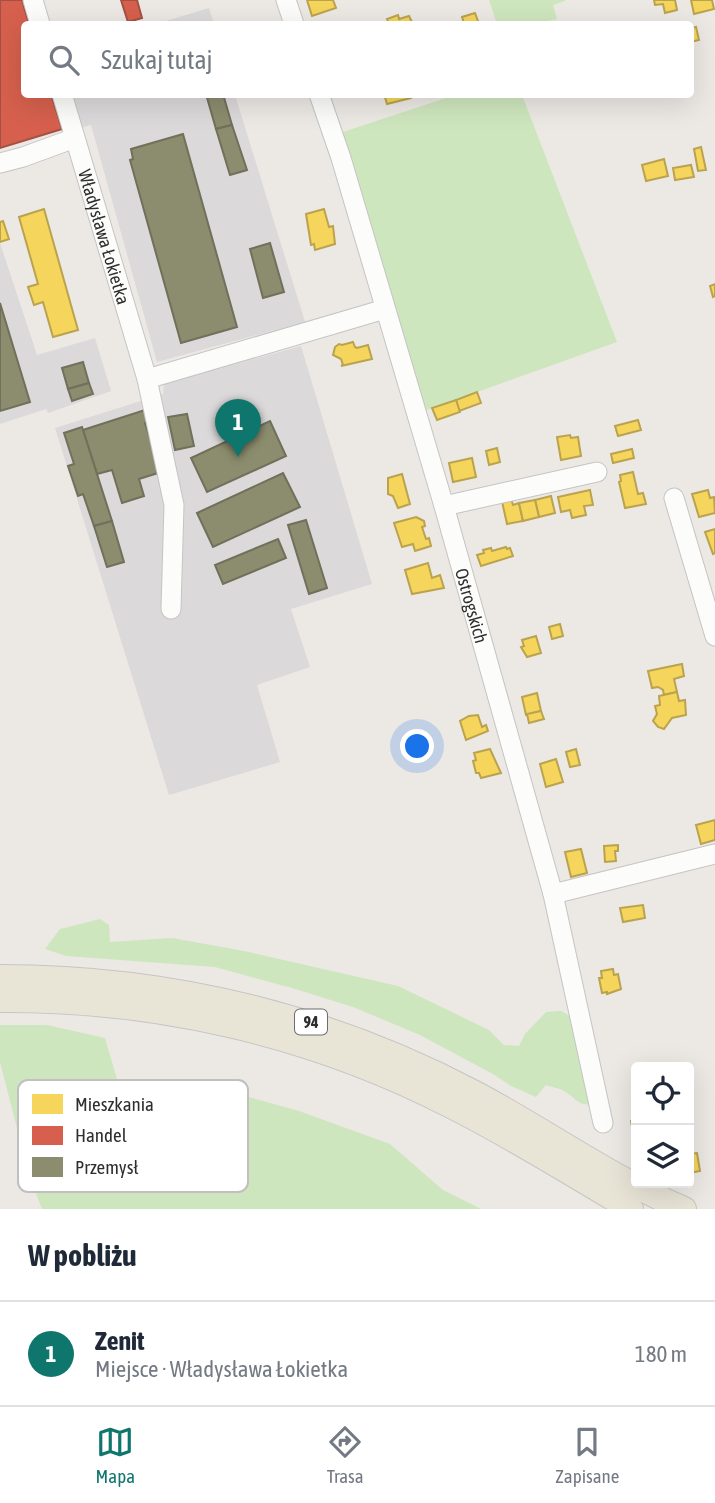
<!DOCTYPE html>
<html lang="pl">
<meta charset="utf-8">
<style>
:root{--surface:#fff;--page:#f6f6f7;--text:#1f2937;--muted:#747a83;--line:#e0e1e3;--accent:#0f766e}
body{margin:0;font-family:"Asap Condensed",sans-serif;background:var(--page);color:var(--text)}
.controls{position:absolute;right:21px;bottom:21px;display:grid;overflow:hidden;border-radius:7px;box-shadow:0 7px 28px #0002}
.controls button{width:63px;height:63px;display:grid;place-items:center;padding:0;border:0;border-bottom:2px solid var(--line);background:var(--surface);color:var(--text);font:35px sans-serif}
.you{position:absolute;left:418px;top:747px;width:24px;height:24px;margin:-18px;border:5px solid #fff;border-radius:50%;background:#1a73e8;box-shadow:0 0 0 10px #1a73e833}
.badge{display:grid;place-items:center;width:46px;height:46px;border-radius:50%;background:var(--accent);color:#fff;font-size:23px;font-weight:700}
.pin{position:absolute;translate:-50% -58px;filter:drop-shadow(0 2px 4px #0008)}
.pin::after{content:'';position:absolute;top:37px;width:24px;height:21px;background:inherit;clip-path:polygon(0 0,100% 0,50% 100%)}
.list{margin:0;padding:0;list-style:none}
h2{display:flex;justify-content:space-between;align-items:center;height:91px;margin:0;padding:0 28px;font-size:30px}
h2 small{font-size:23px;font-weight:400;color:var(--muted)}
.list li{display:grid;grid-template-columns:46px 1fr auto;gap:21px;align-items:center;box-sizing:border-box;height:105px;padding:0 28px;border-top:2px solid var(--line)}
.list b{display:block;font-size:26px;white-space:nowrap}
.list p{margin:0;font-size:23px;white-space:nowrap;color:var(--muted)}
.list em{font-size:23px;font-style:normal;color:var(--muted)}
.icon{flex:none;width:38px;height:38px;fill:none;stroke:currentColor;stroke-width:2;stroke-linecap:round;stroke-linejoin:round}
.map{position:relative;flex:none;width:715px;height:1209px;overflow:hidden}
.search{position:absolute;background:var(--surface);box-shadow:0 7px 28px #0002;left:21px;right:21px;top:21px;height:77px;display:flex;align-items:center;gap:18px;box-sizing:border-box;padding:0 24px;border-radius:7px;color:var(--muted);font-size:26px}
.sheet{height:196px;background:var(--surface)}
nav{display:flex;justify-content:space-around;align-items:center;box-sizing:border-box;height:98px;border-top:2px solid var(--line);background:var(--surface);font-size:19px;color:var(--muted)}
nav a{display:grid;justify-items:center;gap:4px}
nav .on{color:var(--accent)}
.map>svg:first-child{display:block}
.industrial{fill:#dcd9db}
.green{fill:#cee6be}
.homes{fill:#f6d55c;stroke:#baa34e;stroke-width:2}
.shops{fill:#d6604d;stroke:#a45144;stroke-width:2}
.industry{fill:#8c8c6e;stroke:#70705b;stroke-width:2}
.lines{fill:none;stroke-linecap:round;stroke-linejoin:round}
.minor-casing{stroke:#c5c4c5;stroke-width:21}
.major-casing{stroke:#c6c5c4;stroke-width:26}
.minor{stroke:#fcfcfb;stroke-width:19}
.major{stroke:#e8e4d6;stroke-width:24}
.labels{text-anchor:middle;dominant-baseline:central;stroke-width:7;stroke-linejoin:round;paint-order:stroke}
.shield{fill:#fff;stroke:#6d6d6d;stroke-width:2}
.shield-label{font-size:16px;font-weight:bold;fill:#2e2e2e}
.street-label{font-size:18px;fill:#2e2e2e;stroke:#fff}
.key{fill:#fff;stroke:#c0c0c0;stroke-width:2}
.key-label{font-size:19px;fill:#2e2e2e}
</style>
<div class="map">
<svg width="715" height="1209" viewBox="0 0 715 1209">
<rect width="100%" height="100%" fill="#ece8e4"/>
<g class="industrial">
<path d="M209 8 214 24H156Z"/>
<path d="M70 95H235L305 322 157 362 91 125 80 128Z"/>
<path d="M0 243 37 355 95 338 111 391 48 413 46 409 0 424Z"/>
<path d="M301 346 372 584 291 609 310 667 257 685 280 762 169 795 55 428 163 394 164 384Z"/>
</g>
<g class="green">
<path d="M489 0H565V1L553 5 557 19 533 24H497Z"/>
<path d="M455 95H522L617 342 424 411 337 134Z"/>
<path d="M100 919 109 925 110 942 172 938 244 951 398 986 489 1030 504 1045 519 1046 525 1034 546 1012 561 1011 579 1021 597 1103C577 1108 578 1099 564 1091 559 1088 551 1087 546 1085L536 1097 511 1086 491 1073 420 1035 353 1007 292 988 215 967 66 956 45 949 60 929Z"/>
<path d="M0 1025H47L105 1038 124 1103 135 1086 213 1117 231 1092 299 1111 390 1144 443 1190 481 1209H42L29 1175 0 1062Z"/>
</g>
<g class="homes">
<path d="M307 0H333L336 8 312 16Z"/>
<path d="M654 0H675L677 10 665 13 663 4 655 5Z"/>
<path d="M691 0H712L714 9 694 14Z"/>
<path d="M475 13 479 24H459L464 23 462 17Z"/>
<path d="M398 15 399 19 409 16 413 24H389L387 19Z"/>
<path d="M696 27 699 40 690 42V28Z"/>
<path d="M384 94H410L411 98 387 104Z"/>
<path d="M701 147 706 170 698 171 694 149Z"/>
<path d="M664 159 668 176 646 181 642 165Z"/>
<path d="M691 165 694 177 675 180 673 168Z"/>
<path d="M44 209 78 330 53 337 43 302 34 305 28 287 38 284 19 217Z"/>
<path d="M324 209 329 227 333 226 335 244 315 250 314 244 311 245 306 214Z"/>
<path d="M3 221 9 239 0 242V222Z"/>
<path d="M715 284V296L713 297 710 286Z"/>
<path d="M353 342 355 347 357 348 368 345 372 359 341 366 343 365 341 359 333 355 335 347 339 344 342 345Z"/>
<path d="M477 392 481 403 459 411 456 400Z"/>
<path d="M456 400 460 412 437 420 432 408Z"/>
<path d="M638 420 641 430 618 436 615 426Z"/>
<path d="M570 435 571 438 578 437 581 456 561 460 557 437Z"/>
<path d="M497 448 500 462 489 465 486 451Z"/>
<path d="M632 449 634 458 613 463 611 454Z"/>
<path d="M472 458 476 477 453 482 449 463Z"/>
<path d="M633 472 638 494 643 493 646 504 625 508 619 482 621 481 620 475Z"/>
<path d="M402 474 410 504 398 508 393 496 388 494V478Z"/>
<path d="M590 490 593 505 584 506 586 515 572 518 570 510 561 512 558 497Z"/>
<path d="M708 490 710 498 714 497 715 513 699 517 692 494Z"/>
<path d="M510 495 513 505 519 503 523 521 507 524 501 497Z"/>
<path d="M551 496 555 513 539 517 535 500Z"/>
<path d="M535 500 539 517 523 521 519 503Z"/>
<path d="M416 517 424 521 425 526 422 527 426 539 429 538 431 546 415 551 413 544 402 547 394 523Z"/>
<path d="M715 529V553L713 554 705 532Z"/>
<path d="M506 547 507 549 510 548 513 556 481 566 477 555 484 553 483 550 491 548 492 551Z"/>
<path d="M428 563 432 578 440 575 444 588 412 594 405 570Z"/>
<path d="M560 624 563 636 552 639 549 627Z"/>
<path d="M536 636 541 653 527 657 521 647 524 646 522 640Z"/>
<path d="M682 664 684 676 674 679 677 692 664 695 663 690 658 687 652 688 648 671Z"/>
<path d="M677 692 679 701 685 700 686 715 672 718 664 729 658 727 653 721 657 714 655 706 660 705 659 696Z"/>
<path d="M537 693 541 711 526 715 522 697Z"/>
<path d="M541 711 544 719 529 723 527 714Z"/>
<path d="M478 715 482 727 486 725 488 731 466 740 460 721 469 716Z"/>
<path d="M490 749 501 773 481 778 479 773H476L473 761 476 760 474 753Z"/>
<path d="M576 749 580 765 570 767 566 752Z"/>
<path d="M556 759 563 782 546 787 540 764Z"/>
<path d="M715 820V840L701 844 696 825Z"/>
<path d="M618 845V851H615L616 861 605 862 604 846Z"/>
<path d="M581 849 587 873 571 877 565 852Z"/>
<path d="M643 905 645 918 623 922 620 908Z"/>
<path d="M613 969 614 975 618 974 621 989 607 994V992L602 993 599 978H602L601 971Z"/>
<path d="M636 1120V1142H635L631 1121Z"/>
<path d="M697 1153 700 1171 689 1173V1154Z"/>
</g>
<g class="shops">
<path d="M0 0H22L29 24H24V94H51L62 129 0 148Z"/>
<path d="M121 0H137L142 18 128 22Z"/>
</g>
<g class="industry">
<path d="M206 94H223L232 125 216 129Z"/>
<path d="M232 125 247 170 230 175 216 129Z"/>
<path d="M183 134 237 327 181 343 130 160 133 159 131 149Z"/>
<path d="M270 243 284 292 263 298 250 249Z"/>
<path d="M0 303 30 402 0 411Z"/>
<path d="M83 362 89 383 68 389 62 368Z"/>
<path d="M89 383 93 394 72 401 68 389Z"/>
<path d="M148 409 151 421 145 423 161 472 139 479 144 496 122 503 112 470 97 474 83 430Z"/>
<path d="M187 414 194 446 175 450 168 417Z"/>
<path d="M270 421 286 456 207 492 191 458Z"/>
<path d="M82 427 112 521 94 526 83 494 78 496 68 466 74 464 64 433Z"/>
<path d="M283 473 300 507 213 547 197 513Z"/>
<path d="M306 520 327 588 309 594 288 525Z"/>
<path d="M112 521 124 562 107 567 94 526Z"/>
<path d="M278 539 286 558 223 584 215 565Z"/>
</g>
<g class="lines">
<defs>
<g id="minor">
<path d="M33 0 40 24"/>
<path d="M286 0 294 24"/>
<path id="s1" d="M62 94 147 379 174 505 171 609"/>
<path id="s2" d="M319 94 341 158 444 506 553 894 603 1123"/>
<path d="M0 163 23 157 75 138"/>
<path d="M147 379 385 309"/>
<path d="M674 498 715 636"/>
<path d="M444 506 597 472"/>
<path d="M553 894 715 854"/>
</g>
<g id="major">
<path d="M0 977C169 977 325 1014 475 1093 545 1130 611 1178 684 1209"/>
<path d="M0 1000C157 999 311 1034 451 1106 513 1137 571 1174 631 1209"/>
</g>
</defs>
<use href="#minor" class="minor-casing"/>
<use href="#major" class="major-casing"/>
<use href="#minor" class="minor"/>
<use href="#major" class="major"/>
</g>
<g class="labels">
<rect class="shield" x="295" y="1009.5" width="32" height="25" rx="5"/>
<g class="shield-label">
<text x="311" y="1022">94</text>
</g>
<g class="street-label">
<text stroke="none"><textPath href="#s1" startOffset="149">Władysława Łokietka</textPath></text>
<text stroke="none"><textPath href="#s2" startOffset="534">Ostrogskich</textPath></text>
</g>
</g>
<rect x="18" y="1080" width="230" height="112" rx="10" class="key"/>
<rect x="32" y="1094" width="31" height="20" fill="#f6d55c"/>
<rect x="32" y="1126" width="31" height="19" fill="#d6604d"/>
<rect x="32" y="1157" width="31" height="20" fill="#8c8c6e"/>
<g class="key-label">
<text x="75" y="1111">Mieszkania</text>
<text x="75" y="1142">Handel</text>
<text x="75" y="1174">Przemysł</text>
</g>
</svg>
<div class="controls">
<button><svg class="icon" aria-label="locate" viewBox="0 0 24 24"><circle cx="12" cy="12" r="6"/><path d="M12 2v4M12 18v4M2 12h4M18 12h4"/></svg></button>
<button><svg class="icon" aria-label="layers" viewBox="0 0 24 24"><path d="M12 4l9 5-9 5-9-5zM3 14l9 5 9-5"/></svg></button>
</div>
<div class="you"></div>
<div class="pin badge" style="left:238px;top:457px">1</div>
<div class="search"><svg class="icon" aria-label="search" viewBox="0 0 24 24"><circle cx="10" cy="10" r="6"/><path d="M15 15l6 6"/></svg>Szukaj tutaj</div>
</div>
<section class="sheet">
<h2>W pobliżu<small></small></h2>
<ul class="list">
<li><span class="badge">1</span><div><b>Zenit</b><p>Miejsce · Władysława Łokietka</p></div><em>180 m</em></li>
</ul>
</section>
<nav>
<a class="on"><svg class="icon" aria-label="map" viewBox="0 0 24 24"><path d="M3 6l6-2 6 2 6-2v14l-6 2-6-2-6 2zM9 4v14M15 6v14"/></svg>Mapa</a>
<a><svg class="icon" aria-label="directions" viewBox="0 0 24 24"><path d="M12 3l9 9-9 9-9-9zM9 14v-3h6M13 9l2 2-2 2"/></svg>Trasa</a>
<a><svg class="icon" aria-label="saved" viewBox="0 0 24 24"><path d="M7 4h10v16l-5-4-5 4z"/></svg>Zapisane</a>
</nav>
